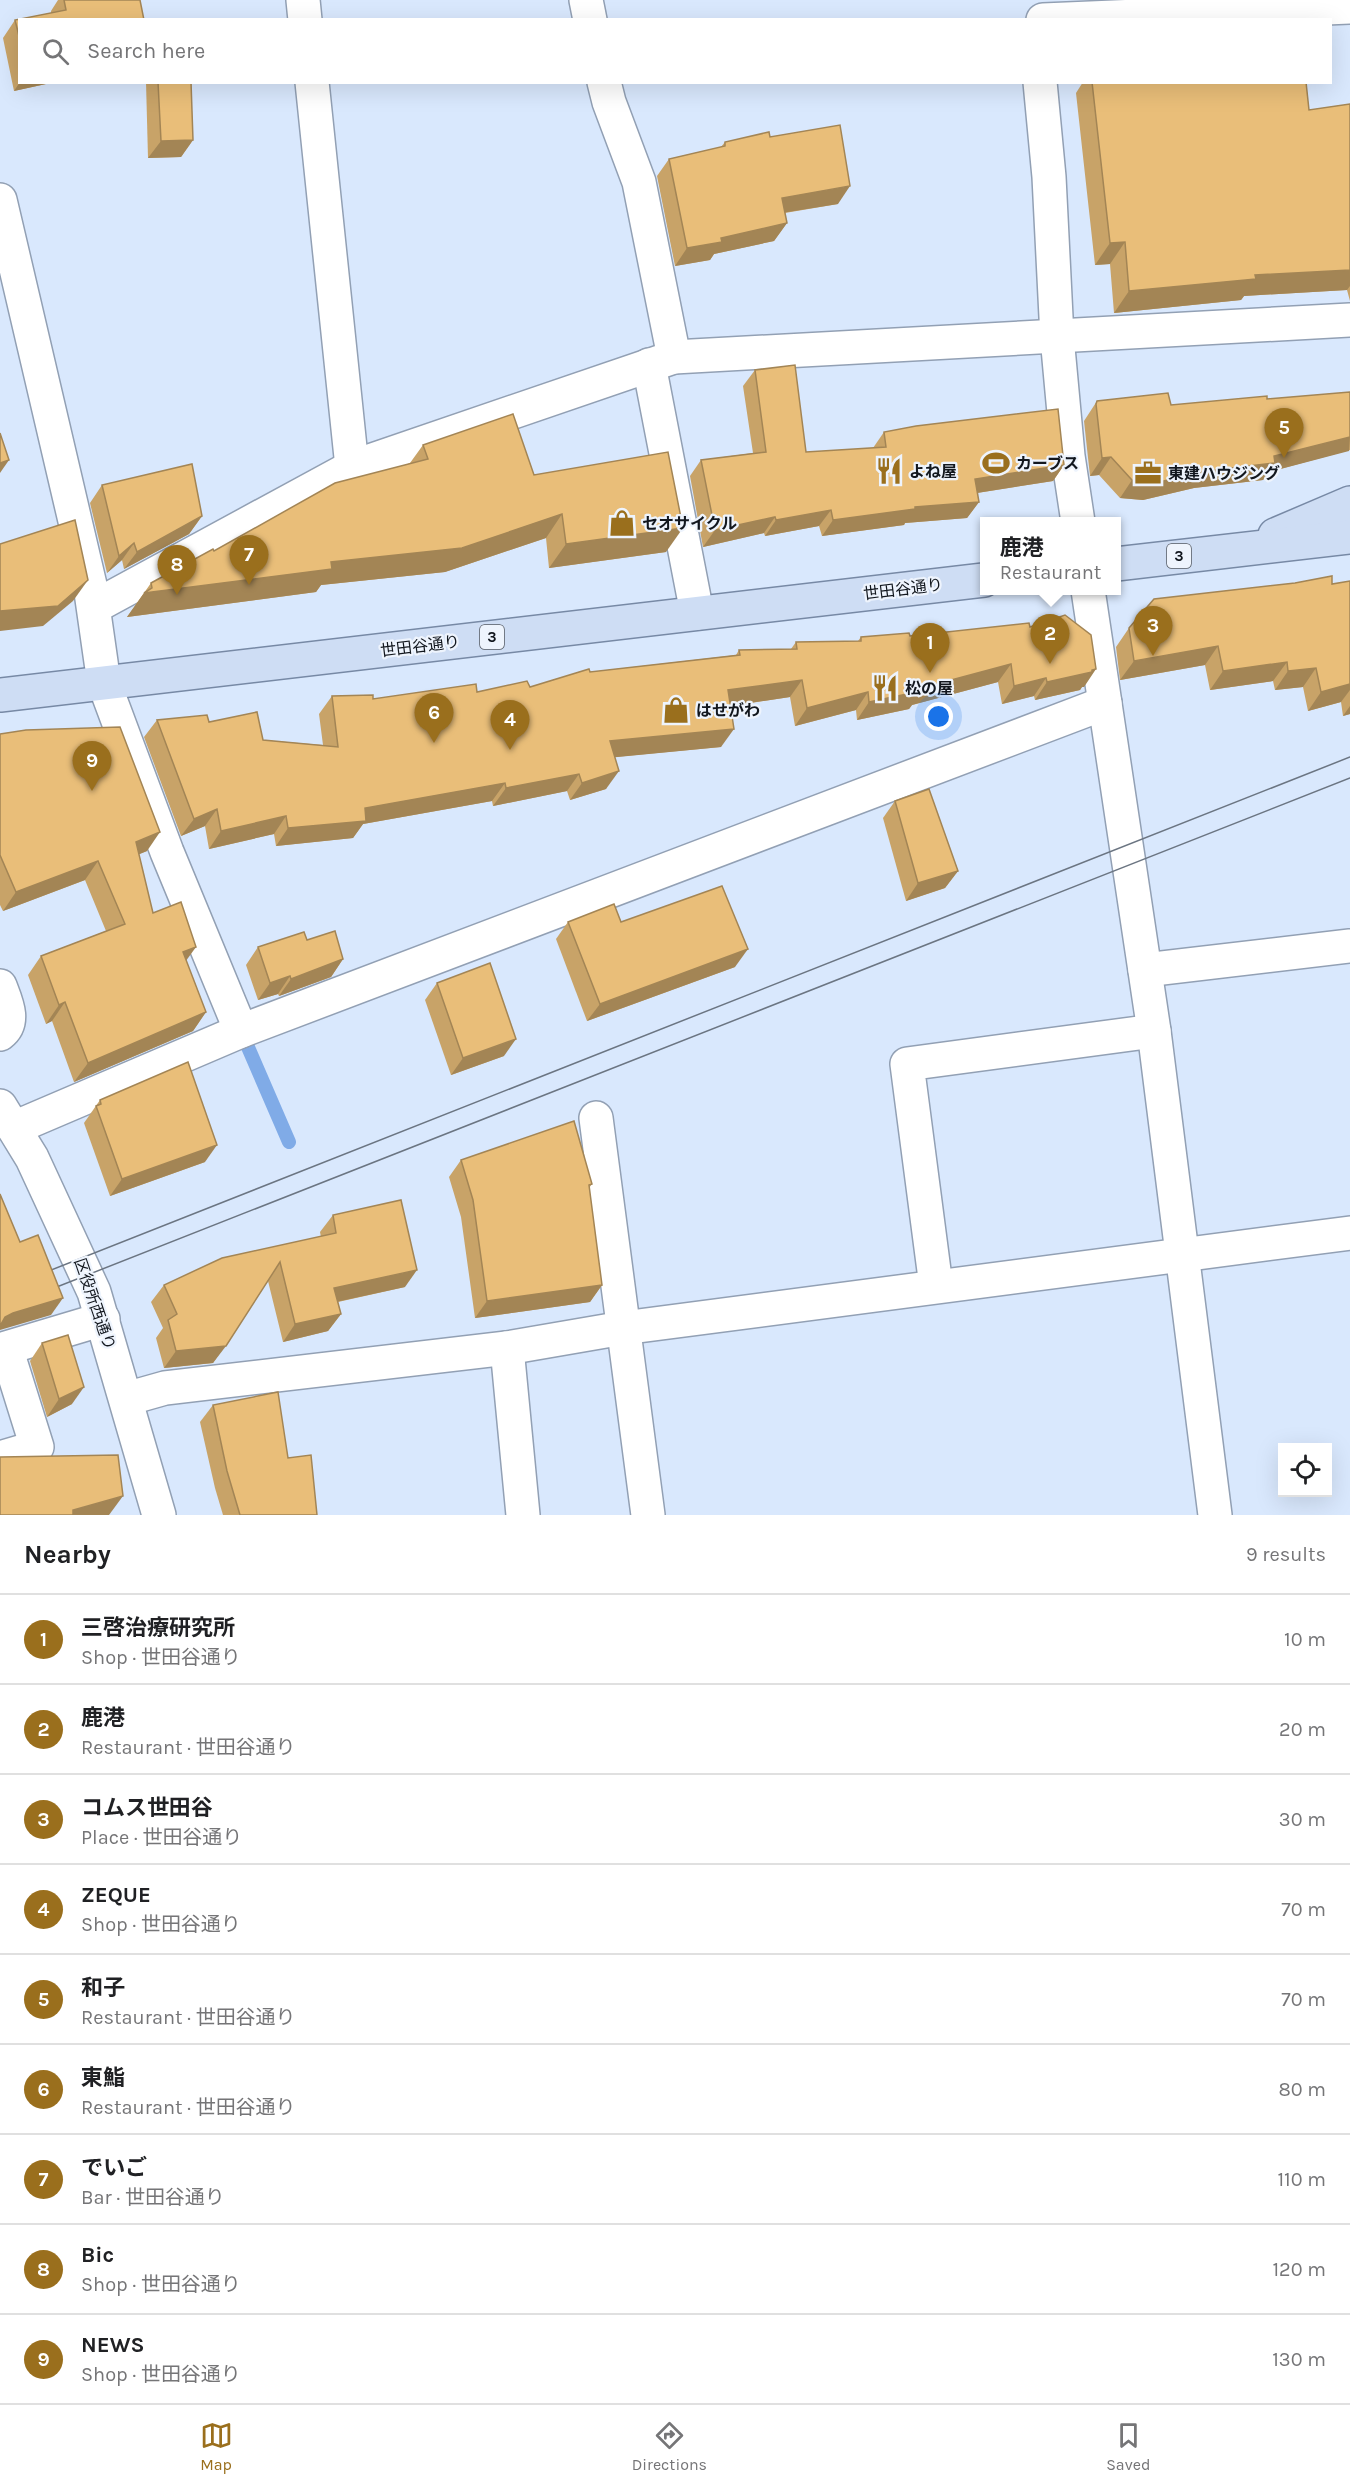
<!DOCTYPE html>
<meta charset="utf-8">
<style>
:root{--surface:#fff;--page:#f2f2f2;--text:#202124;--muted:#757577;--line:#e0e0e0;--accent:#9a6f1d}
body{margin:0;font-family:Karla,"Noto Sans JP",sans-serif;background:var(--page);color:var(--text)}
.controls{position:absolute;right:18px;bottom:18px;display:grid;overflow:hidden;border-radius:0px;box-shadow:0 6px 24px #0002}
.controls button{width:54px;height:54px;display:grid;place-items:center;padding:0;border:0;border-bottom:2px solid var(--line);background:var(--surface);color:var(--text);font:30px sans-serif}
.you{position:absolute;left:939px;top:717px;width:21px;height:21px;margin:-15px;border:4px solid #fff;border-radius:50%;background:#1a73e8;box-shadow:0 0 0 9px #1a73e833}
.badge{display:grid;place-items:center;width:39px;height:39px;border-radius:50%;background:var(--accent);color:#fff;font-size:20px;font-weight:700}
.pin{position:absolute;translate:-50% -50px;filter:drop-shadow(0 2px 3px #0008)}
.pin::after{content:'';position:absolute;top:32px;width:21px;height:18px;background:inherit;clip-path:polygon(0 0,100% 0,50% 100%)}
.popup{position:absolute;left:980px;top:517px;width:141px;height:78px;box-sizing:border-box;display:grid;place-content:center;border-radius:0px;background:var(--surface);filter:drop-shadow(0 2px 4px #0005);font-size:20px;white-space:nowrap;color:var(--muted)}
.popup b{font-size:22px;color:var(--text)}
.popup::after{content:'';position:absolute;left:50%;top:100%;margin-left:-12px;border:12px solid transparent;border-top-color:var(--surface)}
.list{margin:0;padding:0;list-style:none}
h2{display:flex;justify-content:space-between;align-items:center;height:78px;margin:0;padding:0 24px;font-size:26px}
h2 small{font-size:20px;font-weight:400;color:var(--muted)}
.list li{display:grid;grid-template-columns:39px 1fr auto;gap:18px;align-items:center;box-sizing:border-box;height:90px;padding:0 24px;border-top:2px solid var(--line)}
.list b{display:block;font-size:22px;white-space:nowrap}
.list p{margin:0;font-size:20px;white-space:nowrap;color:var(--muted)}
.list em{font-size:20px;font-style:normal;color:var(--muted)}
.icon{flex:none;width:33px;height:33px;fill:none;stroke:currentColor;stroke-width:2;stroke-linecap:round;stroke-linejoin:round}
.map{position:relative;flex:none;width:1350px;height:1515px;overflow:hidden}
.search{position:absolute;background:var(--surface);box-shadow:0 6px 24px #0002;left:18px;right:18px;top:18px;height:66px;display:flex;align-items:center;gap:15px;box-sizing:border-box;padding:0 21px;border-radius:0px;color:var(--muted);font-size:22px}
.sheet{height:888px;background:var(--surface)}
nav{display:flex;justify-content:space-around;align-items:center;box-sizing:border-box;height:84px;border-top:2px solid var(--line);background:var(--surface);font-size:16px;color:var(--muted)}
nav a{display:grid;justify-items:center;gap:3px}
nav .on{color:var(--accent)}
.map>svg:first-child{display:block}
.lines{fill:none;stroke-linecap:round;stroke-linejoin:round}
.stream{stroke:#80abe7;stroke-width:14}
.minor-casing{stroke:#92a0b4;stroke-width:36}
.major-casing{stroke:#7789a5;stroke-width:36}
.minor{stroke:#fff;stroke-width:33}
.major{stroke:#ceddf4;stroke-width:33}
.tram{stroke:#6b7582;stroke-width:1.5}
.wall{fill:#c8a368}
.shaded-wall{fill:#a38555}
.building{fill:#e9be79;stroke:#a38555;stroke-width:1.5}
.labels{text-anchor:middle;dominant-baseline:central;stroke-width:4.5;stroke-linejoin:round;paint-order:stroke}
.shield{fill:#eef4fd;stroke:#545961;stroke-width:1.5}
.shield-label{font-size:15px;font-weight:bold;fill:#12171e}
.poi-label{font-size:16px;font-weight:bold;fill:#12171e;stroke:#eef4fd;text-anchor:start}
.street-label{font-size:16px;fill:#12171e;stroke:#eef4fd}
</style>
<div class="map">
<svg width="1350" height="1515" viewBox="0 0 1350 1515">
<rect width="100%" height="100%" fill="#d9e8fd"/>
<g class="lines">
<path class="stream" d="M241 1031 289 1142"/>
<defs>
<g id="minor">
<path d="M303 0 305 20"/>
<path d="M586 0 590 20"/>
<path d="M1043 20 1350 7"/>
<path d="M312 82 352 467"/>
<path d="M604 82 609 102 639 182 674 357"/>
<path d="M1040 82 1049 177 1057 337 1068 456 1078 522"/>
<path d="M0 200 90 585 104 683 167 852 241 1031"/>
<path d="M649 365 697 613"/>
<path d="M1088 590 1154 1031 1215 1515"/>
<path d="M94 607 352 467 674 357 1350 320"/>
<path d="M1145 970 1350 946"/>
<path d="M0 986C6 1002 16 1022 0 1034"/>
<path d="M0 1106 32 1158 94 1292 159 1515"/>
<path d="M596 1118 648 1515"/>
<path d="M14 1128 241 1031 1105 703"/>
<path d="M936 1286 907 1064 1154 1031"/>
<path d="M507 1348 523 1515"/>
<path d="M126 1399 165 1388 507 1348 623 1328 1350 1233"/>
<path d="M0 1458 37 1447 6 1348 103 1319"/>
</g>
<g id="major">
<path d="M1275 535 1350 503"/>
<path d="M1116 564 1350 537"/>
<path d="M0 695 984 580"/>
</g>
</defs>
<use href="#minor" class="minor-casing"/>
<use href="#major" class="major-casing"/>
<use href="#minor" class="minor"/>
<use href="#major" class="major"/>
<g class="tram">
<path d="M36 1276 1350 757"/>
<path d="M44 1292 1350 778"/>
</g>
</g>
<g class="wall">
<path d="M58 0H140L20 20V82H55L14 91 3 38 15 20 51 13V11Z"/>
<path d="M146 82H191L193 140 181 157 148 158Z"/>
<path d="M1083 82H1306L1309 110 1350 104V301L1347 290 1244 296 1241 300 1114 313 1110 264 1095 265 1076 93Z"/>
<path d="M770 137 838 204 785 213 787 223 774 241 714 254 710 260 675 266 657 176 669 159 721 147 725 142Z"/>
<path d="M755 370 806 452 873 448 884 432 1064 465 1053 481 977 493 979 502 967 518 905 523 904 525 822 536 819 526 765 536 764 533 703 547 690 476 701 460 753 453 743 386Z"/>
<path d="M1267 399 1350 437V450L1269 472 1263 480 1194 488 1143 500 1120 498 1099 475 1090 476 1084 421 1097 401 1171 405Z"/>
<path d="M423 445 534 475 666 552 549 568 546 538 445 572 321 585 316 592 127 617 151 583 214 551 410 463Z"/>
<path d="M102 485 202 516 189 534 124 569 122 560 107 573 90 503Z"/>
<path d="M1350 581V714L1343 716 1341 702 1308 711 1303 687 1275 690 1273 681 1210 690 1205 665 1120 680 1116 647 1129 628 1332 584Z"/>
<path d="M1030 627 1084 687H1082L1080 690 1035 700 1034 696 1002 704 998 682 912 705 909 709 857 720 856 710 795 726 790 697 730 706 721 747 615 757 606 789 570 800 567 791 493 806 492 801 363 824 353 838 276 846 274 834 209 849 205 826 181 836 144 737 157 720 209 722 263 740 323 745 319 714 332 696 373 699 477 692 530 687 590 672 736 655 739 650 791 649 796 642 858 641 861 637 910 636Z"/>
<path d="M0 734 147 851 139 854 153 913 186 960 206 1012 193 1031 74 1082 52 1021 46 1024 28 975 41 956 106 931 85 880 3 911 0 905Z"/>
<path d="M895 801 958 871 945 888 906 901 883 818Z"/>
<path d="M568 922H621L735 967 587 1021 556 939Z"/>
<path d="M307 940 343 959 331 977 279 996 278 994 258 1000 246 965 258 947Z"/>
<path d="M437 983 504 1056 451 1075 425 1000Z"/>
<path d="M100 1100 205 1162 110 1196 84 1123Z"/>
<path d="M461 1160 592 1184 589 1188 602 1285 590 1302 475 1318 461 1217 449 1177Z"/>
<path d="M333 1215 405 1287 338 1302 341 1314 328 1331 283 1342 268 1281 213 1363 164 1368 156 1338 163 1328 151 1302 164 1285 321 1237 320 1232Z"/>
<path d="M42 1343 72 1404 47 1417 30 1361Z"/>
<path d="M213 1405 288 1458 317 1515H223L215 1488 200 1422Z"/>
</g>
<g class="shaded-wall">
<path d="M20 82H55L14 91Z"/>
<path d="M193 140 181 157 148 158 161 141Z"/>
<path d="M850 186 838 204 769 215 782 198Z"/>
<path d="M787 223 774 241 714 254 710 260 675 266 687 248 721 238Z"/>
<path d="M1125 242 1110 264 1095 265 1110 243Z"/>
<path d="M1350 270V286L1347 290 1244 296 1241 300 1114 313 1129 291 1255 275Z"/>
<path d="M1350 437 1349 451 1269 472 1263 480 1194 488 1143 500 1120 498 1132 480 1206 471 1274 456Z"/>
<path d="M1111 457 1099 475 1090 476 1102 458Z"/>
<path d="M9 460 0 473V463Z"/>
<path d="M1064 465 1053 481 964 495 975 479Z"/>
<path d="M979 502 967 518 905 523 904 525 822 536 833 520 915 507Z"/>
<path d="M831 510 819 526 765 536 776 520Z"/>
<path d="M562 514 546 538 445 572 321 585 316 592 127 617 144 593 331 562Z"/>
<path d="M202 516 189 534 124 569 137 552Z"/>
<path d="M775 517 764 533 703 547 715 530Z"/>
<path d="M683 528 666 552 549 568 566 544Z"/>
<path d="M134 543 122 560 107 573 119 556Z"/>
<path d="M88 580 73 601 43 626 0 631V611Z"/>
<path d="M1218 646 1205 665 1120 680 1134 661Z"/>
<path d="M1287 662 1273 681 1210 690 1223 671Z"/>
<path d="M1011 664 998 682 912 705 909 709 857 720 869 702Z"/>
<path d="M1316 668 1303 687 1275 690 1288 671Z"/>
<path d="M1096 669 1084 687H1082L1080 690 1035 700 1047 682Z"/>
<path d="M1046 678 1034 696 1002 704 1014 686Z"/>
<path d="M802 680 790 697 716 708 728 690Z"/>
<path d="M1350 684V690L1341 702 1308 711 1321 692Z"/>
<path d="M868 692 856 710 795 726 807 708Z"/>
<path d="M1350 706V714L1343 716Z"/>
<path d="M734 729 721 747 597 759 610 741Z"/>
<path d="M619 771 606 789 570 800 582 783Z"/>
<path d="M579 774 567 791 493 806 506 788Z"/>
<path d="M505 783 492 801 363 824 353 838 276 846 288 828 365 808Z"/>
<path d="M217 809 205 826 181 836 194 819Z"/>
<path d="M286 816 274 834 209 849 221 831Z"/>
<path d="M160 832 147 851 123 861 136 842Z"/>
<path d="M98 861 85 880 3 911 16 892Z"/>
<path d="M958 871 945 888 906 901 918 883Z"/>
<path d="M196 947 183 965V952Z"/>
<path d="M748 949 735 967 587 1021 600 1004Z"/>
<path d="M343 959 331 977 279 996 291 979Z"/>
<path d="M290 976 278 994 258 1000 270 983Z"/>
<path d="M65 1002 52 1021 46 1024 59 1005Z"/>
<path d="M206 1012 193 1031 74 1082 88 1063Z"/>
<path d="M516 1039 504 1056 451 1075 463 1058Z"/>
<path d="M217 1145 205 1162 110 1196 122 1179Z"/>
<path d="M417 1270 405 1287 322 1305 334 1288Z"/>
<path d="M602 1285 590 1302 475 1318 487 1301Z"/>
<path d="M63 1298 51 1315 0 1330V1324L5 1317 13 1313Z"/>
<path d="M341 1314 328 1331 283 1342 295 1324Z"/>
<path d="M226 1346 213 1363 164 1368 176 1351Z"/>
<path d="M84 1387 72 1404 47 1417 59 1399Z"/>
<path d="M123 1496 109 1515H69L73 1510Z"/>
</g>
<g class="building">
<path d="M64 0H140L144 20H20V40L15 20 66 10Z"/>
<path d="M158 82H191L193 140 161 141Z"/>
<path d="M1092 82H1306L1309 110 1350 104V270L1255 275 1256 279 1129 291 1125 242 1110 243Z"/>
<path d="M840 125 850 186 782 198 787 223 721 238 722 242 687 248 669 159 725 146V142L769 132 770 137Z"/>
<path d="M795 365 806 452 886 447 884 432 916 426 1058 409 1064 465 975 479 979 502 915 507V509L833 520 831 510 776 520 775 517 715 530 701 460 766 452 755 370Z"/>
<path d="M1350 392V437L1274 456 1275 463 1206 471 1155 483 1132 480 1111 457 1102 458 1096 404 1097 401 1168 393 1171 405 1267 396V399Z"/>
<path d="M513 414 534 475 668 452 683 528 566 544 562 514 462 548 331 562 332 569 144 593 152 588 151 583 213 549 214 551 335 483 428 459 423 445Z"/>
<path d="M0 433 9 460 0 463Z"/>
<path d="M192 464 202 516 137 552 134 543 119 556 102 485Z"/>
<path d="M75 520 88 580 58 606 0 611V544Z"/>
<path d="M1332 576V584L1350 581V684L1321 692 1316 668 1288 671 1287 662 1223 671 1218 646 1134 661 1129 628 1154 599 1295 583Z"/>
<path d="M1065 615 1091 635 1096 669 1092 670V672L1047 682 1046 678 1014 686 1011 664 921 688V691L869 702 868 692 807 708 802 680 728 690 734 729 610 741 619 771 582 783 579 774 506 788 505 783 365 808 366 821 288 828 286 816 221 831 217 809 194 819 157 720 207 715 209 722 257 712 263 740 338 747 332 696 373 695V699L476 684 477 692 527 681 530 687 589 669 590 672 740 655 739 650 797 649 796 642 861 641V637L909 633 910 636 1029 623 1030 627Z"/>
<path d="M120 727 160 832 136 842 153 913 181 902 196 947 183 952 206 1012 88 1063 65 1002 59 1005 41 956 125 924 98 861 16 892 0 855V734L26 730Z"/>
<path d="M929 789 958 871 918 883 895 801Z"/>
<path d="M722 886 748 949 600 1004 568 922 614 904 621 922Z"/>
<path d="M335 931 343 959 291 979 290 976 270 983 258 947 304 932 307 940Z"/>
<path d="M490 963 516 1039 463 1058 437 983Z"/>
<path d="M188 1062 217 1145 122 1179 96 1106 101 1104 100 1100Z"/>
<path d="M574 1121 592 1184 589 1185 602 1285 487 1301 473 1200 461 1160Z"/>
<path d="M0 1194 20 1242 38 1235 63 1298 13 1313 5 1317 0 1326Z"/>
<path d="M401 1200 417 1270 334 1288 341 1314 295 1324 280 1262 226 1346 176 1351 168 1320 177 1314 164 1285 222 1258 336 1233 333 1215Z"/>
<path d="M68 1335 84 1387 59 1399 42 1343Z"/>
<path d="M278 1392 288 1458 311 1455 317 1515H240L227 1471 213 1405Z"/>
<path d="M118 1455 123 1496 73 1510V1515H0V1457Z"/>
</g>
<defs>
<symbol id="stadium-bare" viewBox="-9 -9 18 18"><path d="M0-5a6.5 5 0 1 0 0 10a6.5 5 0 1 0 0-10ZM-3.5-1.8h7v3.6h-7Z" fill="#9a6f1d" stroke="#eef4fd" stroke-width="2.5" paint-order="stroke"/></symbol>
<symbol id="restaurant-bare" viewBox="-9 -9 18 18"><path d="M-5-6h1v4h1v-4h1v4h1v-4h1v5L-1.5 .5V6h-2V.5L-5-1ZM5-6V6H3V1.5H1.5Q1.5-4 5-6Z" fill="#9a6f1d" stroke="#eef4fd" stroke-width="2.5" paint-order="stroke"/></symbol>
<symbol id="office-bare" viewBox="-9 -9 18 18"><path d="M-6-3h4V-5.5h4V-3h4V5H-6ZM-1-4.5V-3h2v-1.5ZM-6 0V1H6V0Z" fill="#9a6f1d" stroke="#eef4fd" stroke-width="2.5" paint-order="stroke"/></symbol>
<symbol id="shop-bare" viewBox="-9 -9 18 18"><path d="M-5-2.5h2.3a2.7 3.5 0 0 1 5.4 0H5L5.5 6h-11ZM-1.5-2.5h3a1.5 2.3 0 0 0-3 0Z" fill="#9a6f1d" stroke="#eef4fd" stroke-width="2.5" paint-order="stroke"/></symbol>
</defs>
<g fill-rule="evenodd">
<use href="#stadium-bare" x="977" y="444" width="38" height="38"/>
<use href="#restaurant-bare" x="870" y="452" width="38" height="38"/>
<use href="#office-bare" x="1129" y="454" width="38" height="38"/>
<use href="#shop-bare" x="603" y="504" width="38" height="38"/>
<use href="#restaurant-bare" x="866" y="669" width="38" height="38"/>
<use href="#shop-bare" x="657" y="691" width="38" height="38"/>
</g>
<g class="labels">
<g class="shield">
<rect x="1167" y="544" width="24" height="24" rx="4.5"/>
<rect x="480" y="625" width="24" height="24" rx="4.5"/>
</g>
<g class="shield-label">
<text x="1179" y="556">3</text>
<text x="492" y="637">3</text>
</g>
<g class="poi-label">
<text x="1016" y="463">カーブス</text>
<text x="909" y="471">よね屋</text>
<text x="1168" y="473">東建ハウジング</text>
<text x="642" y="523">セオサイクル</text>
<text x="905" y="688">松の屋</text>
<text x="696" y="710">はせがわ</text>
</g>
<g class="street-label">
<text transform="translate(903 589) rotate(-7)">世田谷通り</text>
<text transform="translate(420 646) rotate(-7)">世田谷通り</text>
<text transform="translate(95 1304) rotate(71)">区役所西通り</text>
</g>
</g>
</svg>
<div class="controls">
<button><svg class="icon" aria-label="locate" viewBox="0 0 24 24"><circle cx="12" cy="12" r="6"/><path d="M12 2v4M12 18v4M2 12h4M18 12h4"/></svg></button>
</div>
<div class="you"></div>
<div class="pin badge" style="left:930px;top:673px">1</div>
<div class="pin badge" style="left:1050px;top:664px">2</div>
<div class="popup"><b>鹿港</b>Restaurant</div>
<div class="pin badge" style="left:1153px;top:656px">3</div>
<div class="pin badge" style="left:510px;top:750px">4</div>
<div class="pin badge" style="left:1284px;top:458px">5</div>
<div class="pin badge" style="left:434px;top:743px">6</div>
<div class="pin badge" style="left:249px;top:585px">7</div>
<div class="pin badge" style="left:177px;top:595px">8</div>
<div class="pin badge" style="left:92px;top:791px">9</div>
<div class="search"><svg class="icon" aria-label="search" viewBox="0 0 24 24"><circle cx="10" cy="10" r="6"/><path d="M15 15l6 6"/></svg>Search here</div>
</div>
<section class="sheet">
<h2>Nearby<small>9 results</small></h2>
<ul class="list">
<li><span class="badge">1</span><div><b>三啓治療研究所</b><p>Shop · 世田谷通り</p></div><em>10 m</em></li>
<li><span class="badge">2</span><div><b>鹿港</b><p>Restaurant · 世田谷通り</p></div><em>20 m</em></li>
<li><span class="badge">3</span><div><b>コムス世田谷</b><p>Place · 世田谷通り</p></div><em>30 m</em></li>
<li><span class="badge">4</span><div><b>ZEQUE</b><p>Shop · 世田谷通り</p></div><em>70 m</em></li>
<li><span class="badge">5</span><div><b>和子</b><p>Restaurant · 世田谷通り</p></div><em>70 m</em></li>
<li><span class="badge">6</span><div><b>東鮨</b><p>Restaurant · 世田谷通り</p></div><em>80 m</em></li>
<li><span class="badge">7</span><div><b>でいご</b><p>Bar · 世田谷通り</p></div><em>110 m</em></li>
<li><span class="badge">8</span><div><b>Bic</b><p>Shop · 世田谷通り</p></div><em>120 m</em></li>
<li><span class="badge">9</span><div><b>NEWS</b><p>Shop · 世田谷通り</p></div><em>130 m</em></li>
</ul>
</section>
<nav>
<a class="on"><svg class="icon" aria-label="map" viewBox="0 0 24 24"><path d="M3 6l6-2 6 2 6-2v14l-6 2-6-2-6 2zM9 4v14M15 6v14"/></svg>Map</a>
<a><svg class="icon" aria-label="directions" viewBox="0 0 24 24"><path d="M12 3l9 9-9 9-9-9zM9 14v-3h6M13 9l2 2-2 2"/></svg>Directions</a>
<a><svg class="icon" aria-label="saved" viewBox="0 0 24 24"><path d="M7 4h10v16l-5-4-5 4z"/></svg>Saved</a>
</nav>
